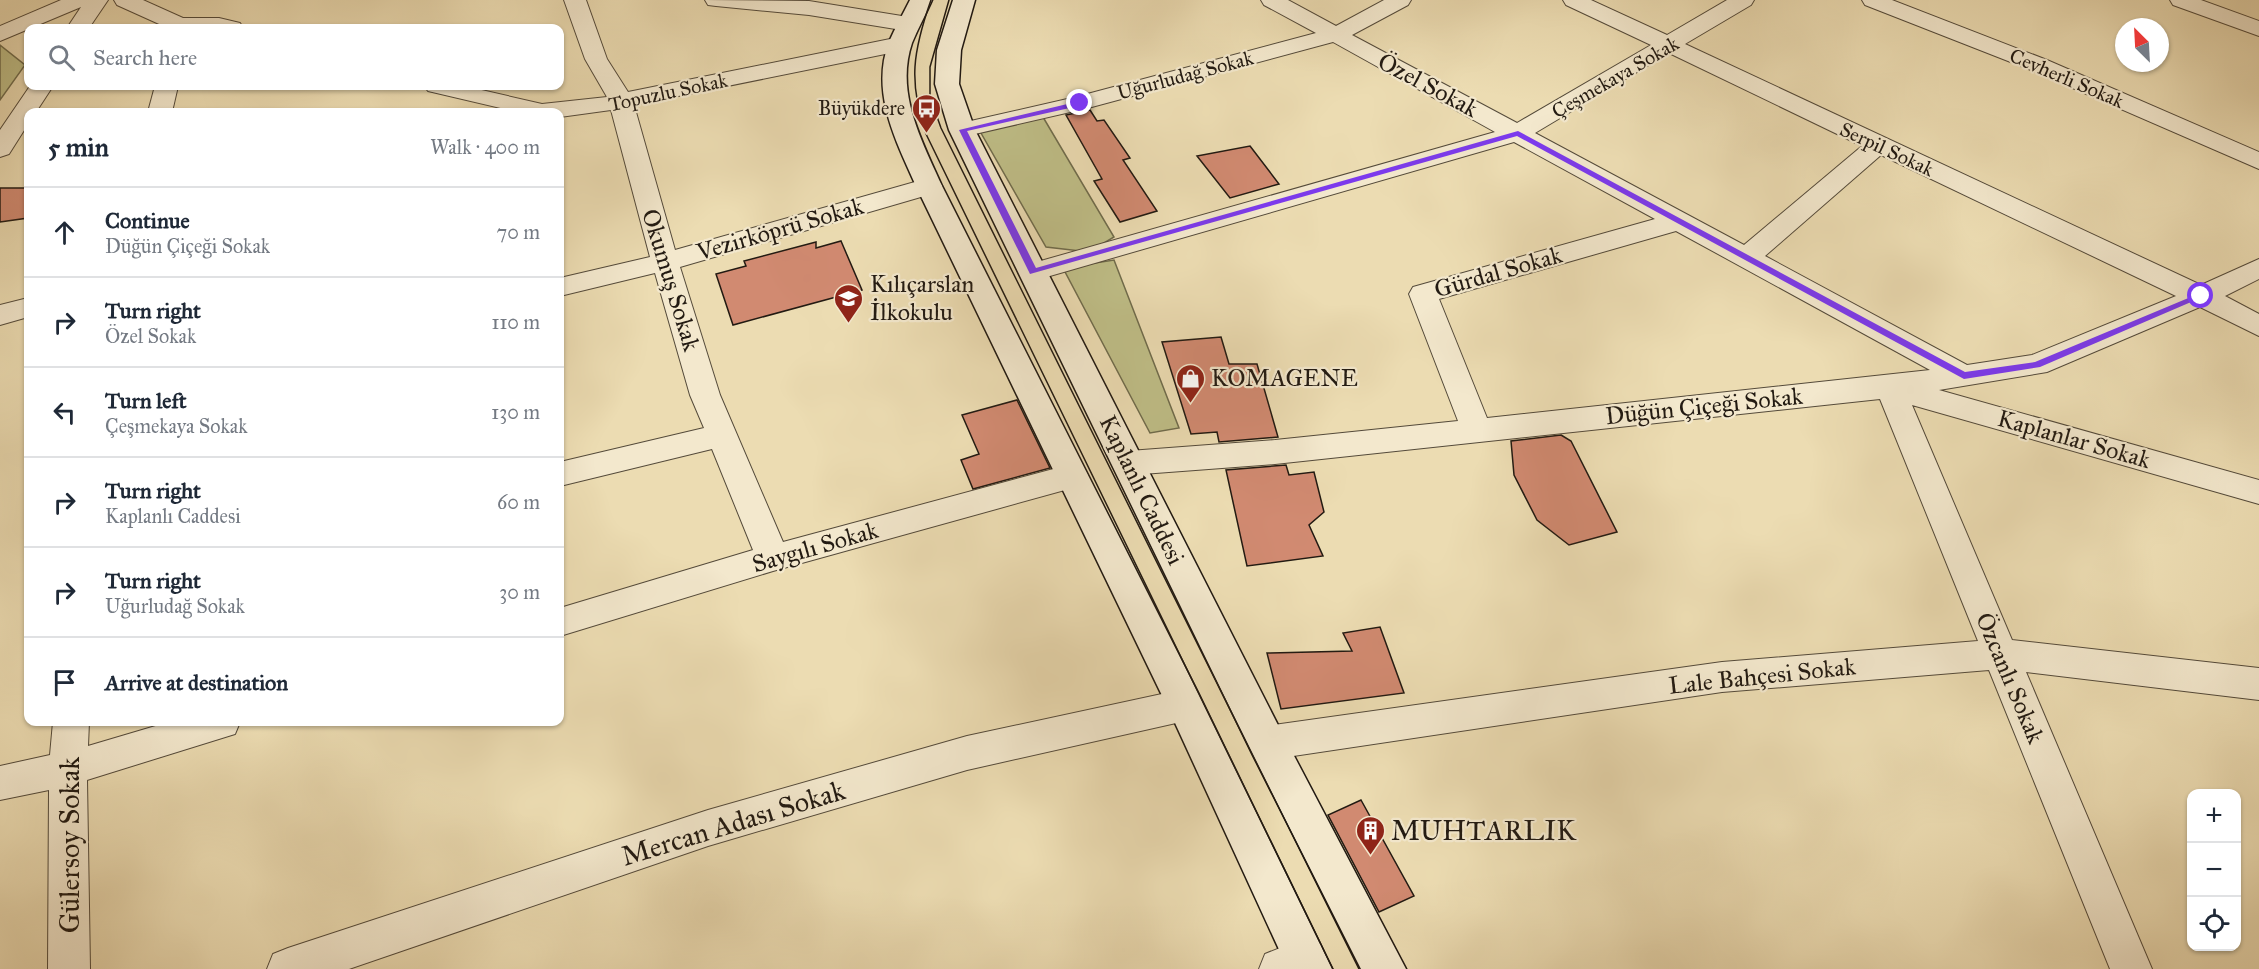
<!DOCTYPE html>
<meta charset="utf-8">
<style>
:root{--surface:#fff;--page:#f6f6f7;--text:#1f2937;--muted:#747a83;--line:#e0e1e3}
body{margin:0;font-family:"IM FELL Great Primer",serif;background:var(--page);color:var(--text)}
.controls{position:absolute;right:18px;bottom:18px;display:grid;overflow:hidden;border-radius:12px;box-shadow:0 2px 4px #0004}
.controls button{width:54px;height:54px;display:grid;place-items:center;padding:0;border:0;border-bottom:2px solid var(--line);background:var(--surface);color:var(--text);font:30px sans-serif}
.compass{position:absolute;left:2115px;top:18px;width:54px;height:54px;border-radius:50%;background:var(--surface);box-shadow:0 2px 4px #0004;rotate:336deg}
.stop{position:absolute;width:18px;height:18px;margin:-14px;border:4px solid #7c3aed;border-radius:50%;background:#fff}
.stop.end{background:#7c3aed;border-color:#fff;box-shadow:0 2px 6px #0008}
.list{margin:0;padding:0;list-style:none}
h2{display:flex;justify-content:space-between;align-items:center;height:78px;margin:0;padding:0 24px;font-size:26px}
h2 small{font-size:20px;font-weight:400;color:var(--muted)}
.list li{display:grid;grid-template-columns:39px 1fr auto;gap:18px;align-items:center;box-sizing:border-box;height:90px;padding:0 24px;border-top:2px solid var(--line)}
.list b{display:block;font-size:22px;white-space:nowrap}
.list p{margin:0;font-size:20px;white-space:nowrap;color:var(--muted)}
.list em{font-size:20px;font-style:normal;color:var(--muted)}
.icon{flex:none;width:33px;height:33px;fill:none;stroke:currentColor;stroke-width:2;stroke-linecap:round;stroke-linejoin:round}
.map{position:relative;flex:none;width:2259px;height:969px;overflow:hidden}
.search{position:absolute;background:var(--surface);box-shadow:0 2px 4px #0004;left:24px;top:24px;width:540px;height:66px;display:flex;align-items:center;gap:15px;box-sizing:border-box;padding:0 21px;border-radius:12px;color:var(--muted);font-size:22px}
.panel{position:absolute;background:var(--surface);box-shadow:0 2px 4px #0004;left:24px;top:108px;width:540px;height:618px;border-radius:12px}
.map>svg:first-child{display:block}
.green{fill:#bfbe87;stroke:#706c4c;stroke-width:1.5}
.building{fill:#d18a71;stroke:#221a12;stroke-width:1.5}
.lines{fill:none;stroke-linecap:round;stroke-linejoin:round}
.street-casing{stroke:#544a3a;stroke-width:2}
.secondary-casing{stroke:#221a12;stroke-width:3}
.street{fill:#f3e8cd;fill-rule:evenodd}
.secondary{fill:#f3e8cd;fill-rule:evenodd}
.tram{stroke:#221a12;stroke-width:1.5}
.route{fill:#7c3aed}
.labels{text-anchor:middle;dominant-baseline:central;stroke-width:4.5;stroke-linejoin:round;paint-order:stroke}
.far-street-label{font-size:20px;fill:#221a12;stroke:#f3e8cd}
.far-poi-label{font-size:20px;fill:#221a12;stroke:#f3e8cd;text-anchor:end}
.street-label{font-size:24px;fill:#221a12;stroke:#f3e8cd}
.poi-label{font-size:24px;fill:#221a12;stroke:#f3e8cd;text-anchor:start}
.near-street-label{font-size:28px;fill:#221a12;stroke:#f3e8cd}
.near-poi-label{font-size:28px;fill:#221a12;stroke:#f3e8cd;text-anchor:start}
</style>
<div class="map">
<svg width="2259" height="969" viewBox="0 0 2259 969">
<rect width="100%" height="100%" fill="#ecdcb2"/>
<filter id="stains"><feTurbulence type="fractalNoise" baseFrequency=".00333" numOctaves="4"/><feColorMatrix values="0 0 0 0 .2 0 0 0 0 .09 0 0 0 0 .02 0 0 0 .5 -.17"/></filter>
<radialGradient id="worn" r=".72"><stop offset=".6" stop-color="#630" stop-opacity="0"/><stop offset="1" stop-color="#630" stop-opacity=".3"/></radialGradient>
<g class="green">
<path d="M0 45 25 65 0 100Z"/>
<path d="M1040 112 1114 237 1089 252 1046 247 977 126Z"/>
<path d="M1114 260 1179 428 1150 433 1063 268Z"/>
</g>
<g class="building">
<path d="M1090 110 1097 121 1104 120 1130 158 1123 160 1157 211 1120 222 1094 181 1102 179 1066 115Z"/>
<path d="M1250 146 1279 184 1230 198 1197 156Z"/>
<path d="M0 188H28V218L0 222Z"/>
<path d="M841 241 862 290 733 325 716 274 746 266 744 261 816 242V248Z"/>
<path d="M1221 337 1229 364H1257L1278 437 1219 442 1217 432 1191 434 1162 342Z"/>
<path d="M1017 400 1050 468 973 489 961 460 979 454 962 415Z"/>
<path d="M1561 435 1571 441 1617 532 1569 545 1537 520 1514 475 1511 441Z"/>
<path d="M1286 465 1289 475 1314 472 1324 512 1309 525 1323 556 1247 566 1226 470Z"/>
<path d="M1380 627 1404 693 1281 709 1267 653 1352 651 1343 633Z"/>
<path d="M1361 800 1414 896 1379 912 1328 815Z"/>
</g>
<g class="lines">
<defs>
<g id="street">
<path d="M61 0H108L89 28H67L81 7 0 41V26Z"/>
<path d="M114 0H143L183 18H219L240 23 243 28H168L117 5Z"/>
<path d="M564 0H586L607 59 628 92 900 37 908 39 911 44 908 49 900 51 634 105 675 250 929 178 938 180 942 186 938 192 680 267 720 395 783 542 1072 464 1083 467 1088 476 1083 485 773 571 560 636V608L753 550 712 449 560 486V462L704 428 690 395 655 273 560 296V278L650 257 611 110 560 117V112H518L428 91 424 86H464L542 104 607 97 585 59Z"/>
<path d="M705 0 809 1 908 17 916 19 919 24 916 29 908 31 809 15 716 6 708 5Z"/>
<path d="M1261 0H1288L1336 26 1384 0H1411L1408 5 1352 35 1517 123 1651 45 1566 5 1563 0H1591L1667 35 1727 0H1754L1751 5 1685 44 2201 285 2259 259V279L2225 296 2259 314V336L2200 307 2047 372 1939 390 2259 480V504L1912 405 2012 640 2259 668V700L2026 672 2152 969H2110L1989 670 1722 692 1267 760 1254 755 1249 743 1254 731 1267 726 1722 662 1978 641 1880 399 1275 464 1129 475 1118 471 1113 463 1118 455 1129 451 1275 440 1458 421 1409 294 1413 287 1655 219 1514 142 1043 278 1033 281 1023 278 1019 272 1023 266 1495 132 1333 42 1088 108 962 137 953 135 950 130 953 125 1076 97 1316 33 1264 5ZM1669 53 1862 146 1744 245 1535 133ZM1881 155 2176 296 2032 355 1967 365 1765 256ZM1676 231 1930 370 1487 418 1439 299Z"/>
<path d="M1862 0H1892L2047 60 2259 152V169L2031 70 1865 5Z"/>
<path d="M2170 0H2201L2259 21V36L2173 5Z"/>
<path d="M30 86H53L36 112H28V124L9 154 0 157V130Z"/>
<path d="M155 86H178L172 112H148Z"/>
<path d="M28 298V317L0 325V305Z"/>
<path d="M1185 689 1198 694 1203 705 1198 716 1185 721 967 770 708 846 349 969H267L273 954 288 948 708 810 967 736Z"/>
<path d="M53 722H89L88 746 169 722H240L235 734 87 780 90 969H48L49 790 0 800V766L50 755Z"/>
<path d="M1305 938 1320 944 1326 959 1321 969H1259L1265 954Z"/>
</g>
<g id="secondary">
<path d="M910 0H932C926 14 918 28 912 43 895 93 922 141 942 186L1198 693 1332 969H1288L1170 712 916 186C896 141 870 92 889 42 895 28 903 14 910 0Z"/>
<path d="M953 0H975L961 50 959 84 975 130 1281 731 1406 969H1361L1253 755 949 130 935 84 937 50Z"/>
</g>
</defs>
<use href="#street" class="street-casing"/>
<use href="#secondary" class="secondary-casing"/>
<use href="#street" class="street"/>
<use href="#secondary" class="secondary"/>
<g class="tram">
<path d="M931 0C913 51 908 82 926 134L1333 969"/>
<path d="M949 0 930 67V97L941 128 1359 969"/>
</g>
</g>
<path class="route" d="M1080 101 1083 105 967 131 1036 268 1518 131 1965 372 2035 362 2198 294 2205 296 2040 367 1964 379 1517 136 1030 274 959 130Z"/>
<defs>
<symbol id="bus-pin" viewBox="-11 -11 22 30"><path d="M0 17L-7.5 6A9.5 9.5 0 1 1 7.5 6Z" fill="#8f2418" stroke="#f3e8cd"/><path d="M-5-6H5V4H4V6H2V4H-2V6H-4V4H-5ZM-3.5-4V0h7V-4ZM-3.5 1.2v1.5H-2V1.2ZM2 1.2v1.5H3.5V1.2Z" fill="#fff"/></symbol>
<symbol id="school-pin" viewBox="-11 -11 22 30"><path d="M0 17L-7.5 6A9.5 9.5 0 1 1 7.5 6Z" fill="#8f2418" stroke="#f3e8cd"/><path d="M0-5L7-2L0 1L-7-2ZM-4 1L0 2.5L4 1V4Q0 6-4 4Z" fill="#fff"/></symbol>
<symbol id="shop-pin" viewBox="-11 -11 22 30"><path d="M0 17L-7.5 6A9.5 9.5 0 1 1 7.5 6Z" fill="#8f2418" stroke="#f3e8cd"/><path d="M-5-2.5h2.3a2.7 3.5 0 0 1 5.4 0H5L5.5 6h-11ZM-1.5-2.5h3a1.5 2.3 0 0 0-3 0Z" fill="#fff"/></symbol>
<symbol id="building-pin" viewBox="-11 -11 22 30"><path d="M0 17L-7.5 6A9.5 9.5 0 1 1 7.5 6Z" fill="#8f2418" stroke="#f3e8cd"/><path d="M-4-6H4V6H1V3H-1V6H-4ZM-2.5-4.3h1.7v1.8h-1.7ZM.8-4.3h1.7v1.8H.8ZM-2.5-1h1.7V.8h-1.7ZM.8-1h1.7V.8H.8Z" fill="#fff"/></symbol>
</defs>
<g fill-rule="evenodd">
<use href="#bus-pin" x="910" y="92" width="33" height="45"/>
<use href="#school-pin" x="832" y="282" width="33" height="45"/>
<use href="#shop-pin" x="1174" y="362" width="33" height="45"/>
<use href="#building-pin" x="1354" y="814" width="33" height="45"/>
</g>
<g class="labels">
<g class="far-street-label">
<text transform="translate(1185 75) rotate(-15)">Uğurludağ Sokak</text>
<text transform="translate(1615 77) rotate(-30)">Çeşmekaya Sokak</text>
<text transform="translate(2067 78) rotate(23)">Cevherli Sokak</text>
<text transform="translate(668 92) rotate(-12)">Topuzlu Sokak</text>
<text transform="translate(1887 149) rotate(25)">Serpil Sokak</text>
</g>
<g class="far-poi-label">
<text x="905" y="108">Büyükdere</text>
</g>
<g class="street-label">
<text transform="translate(1428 85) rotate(28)">Özel Sokak</text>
<text transform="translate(780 229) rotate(-16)">Vezirköprü Sokak</text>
<text transform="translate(1498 272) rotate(-16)">Gürdal Sokak</text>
<text transform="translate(671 280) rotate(73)">Okumuş Sokak</text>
<text transform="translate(1704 406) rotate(-6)">Düğün Çiçeği Sokak</text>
<text transform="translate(2074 439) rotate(16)">Kaplanlar Sokak</text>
<text transform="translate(1142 490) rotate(64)">Kaplanlı Caddesi</text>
<text transform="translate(815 547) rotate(-16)">Saygılı Sokak</text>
<text transform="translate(1762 676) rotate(-6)">Lale Bahçesi Sokak</text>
<text transform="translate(2010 678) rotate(67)">Özcanlı Sokak</text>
</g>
<g class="poi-label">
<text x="870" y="284">Kılıçarslan<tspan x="870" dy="28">İlkokulu</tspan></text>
<text x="1211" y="378">KOMAGENE</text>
</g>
<g class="near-street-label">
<text transform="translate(733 823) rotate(-17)">Mercan Adası Sokak</text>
<text transform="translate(69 845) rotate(-90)">Gülersoy Sokak</text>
</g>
<g class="near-poi-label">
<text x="1391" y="830">MUHTARLIK</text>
</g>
</g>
<rect width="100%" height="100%" filter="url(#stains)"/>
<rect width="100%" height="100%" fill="url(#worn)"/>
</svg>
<div class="controls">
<button>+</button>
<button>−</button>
<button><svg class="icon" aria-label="locate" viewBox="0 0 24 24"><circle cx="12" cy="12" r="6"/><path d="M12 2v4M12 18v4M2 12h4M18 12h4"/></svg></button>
</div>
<svg class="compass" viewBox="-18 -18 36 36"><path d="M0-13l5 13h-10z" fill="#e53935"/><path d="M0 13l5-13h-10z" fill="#747a83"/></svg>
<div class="stop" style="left:2201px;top:296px"></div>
<div class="stop end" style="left:1080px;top:103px"></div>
<div class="search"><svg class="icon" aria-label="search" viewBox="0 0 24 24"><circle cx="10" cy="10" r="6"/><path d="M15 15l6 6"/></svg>Search here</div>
<section class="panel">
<h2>5 min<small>Walk · 400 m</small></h2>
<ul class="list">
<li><svg class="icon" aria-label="ahead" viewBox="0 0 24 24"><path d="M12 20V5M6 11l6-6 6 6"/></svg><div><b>Continue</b><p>Düğün Çiçeği Sokak</p></div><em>70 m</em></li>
<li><svg class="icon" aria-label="right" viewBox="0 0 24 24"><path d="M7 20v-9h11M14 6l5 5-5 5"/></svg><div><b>Turn right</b><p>Özel Sokak</p></div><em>110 m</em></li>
<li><svg class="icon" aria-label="left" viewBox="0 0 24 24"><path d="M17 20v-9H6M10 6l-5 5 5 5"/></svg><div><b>Turn left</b><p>Çeşmekaya Sokak</p></div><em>130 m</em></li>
<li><svg class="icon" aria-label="right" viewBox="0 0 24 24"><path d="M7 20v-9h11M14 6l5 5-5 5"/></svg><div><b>Turn right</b><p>Kaplanlı Caddesi</p></div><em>60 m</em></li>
<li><svg class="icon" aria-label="right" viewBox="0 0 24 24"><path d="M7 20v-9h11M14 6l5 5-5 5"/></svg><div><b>Turn right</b><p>Uğurludağ Sokak</p></div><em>30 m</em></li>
<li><svg class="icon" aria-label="arrive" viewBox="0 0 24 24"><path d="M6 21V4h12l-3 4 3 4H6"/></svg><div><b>Arrive at destination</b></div></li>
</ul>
</section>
</div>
